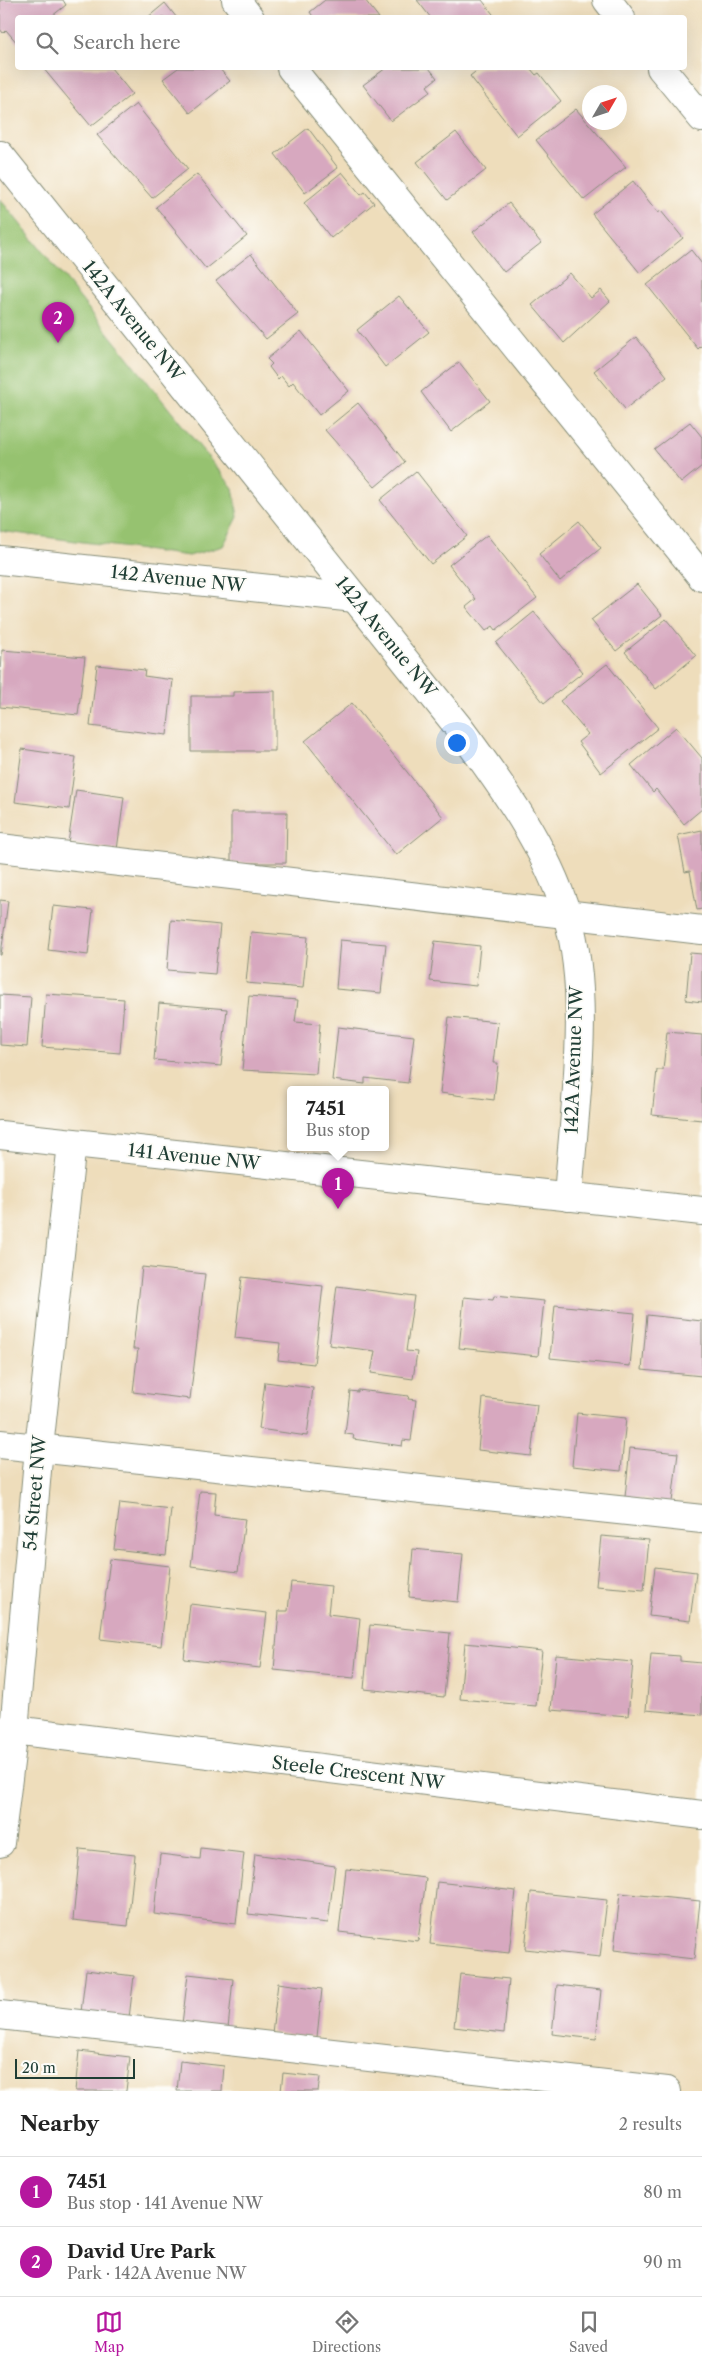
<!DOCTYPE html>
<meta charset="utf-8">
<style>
:root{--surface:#fff;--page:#f2f2f2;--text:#222;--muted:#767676;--line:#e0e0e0;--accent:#b5179e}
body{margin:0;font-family:"Libre Caslon Text",serif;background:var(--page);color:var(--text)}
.compass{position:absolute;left:582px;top:85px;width:45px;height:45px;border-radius:50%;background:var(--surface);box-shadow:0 5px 20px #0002;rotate:51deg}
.scale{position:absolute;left:15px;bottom:12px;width:120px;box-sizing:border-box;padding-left:5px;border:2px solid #1f3d34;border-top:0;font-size:14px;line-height:18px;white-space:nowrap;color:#1f3d34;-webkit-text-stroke:4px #fdfcf7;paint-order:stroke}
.you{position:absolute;left:456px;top:742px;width:18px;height:18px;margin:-12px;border:4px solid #fff;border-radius:50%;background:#1a73e8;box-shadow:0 0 0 8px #1a73e833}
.badge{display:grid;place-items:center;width:32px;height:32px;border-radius:50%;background:var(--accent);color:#fff;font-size:16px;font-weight:700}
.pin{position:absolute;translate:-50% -41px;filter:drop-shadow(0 1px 2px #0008)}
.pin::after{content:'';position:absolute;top:26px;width:18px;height:15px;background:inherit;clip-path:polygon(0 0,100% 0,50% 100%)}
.popup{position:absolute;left:287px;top:1086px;width:102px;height:65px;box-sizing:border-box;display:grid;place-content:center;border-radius:5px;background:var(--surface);filter:drop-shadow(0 1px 4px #0005);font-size:16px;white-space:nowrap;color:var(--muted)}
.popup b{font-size:19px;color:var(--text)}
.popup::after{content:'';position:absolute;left:50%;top:100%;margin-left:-10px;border:10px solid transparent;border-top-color:var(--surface)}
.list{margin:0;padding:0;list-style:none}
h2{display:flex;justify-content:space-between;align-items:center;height:65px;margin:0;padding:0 20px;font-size:21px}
h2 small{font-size:16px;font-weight:400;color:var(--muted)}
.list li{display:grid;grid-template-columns:32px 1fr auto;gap:15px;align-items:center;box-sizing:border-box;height:70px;padding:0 20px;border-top:1px solid var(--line)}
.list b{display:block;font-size:19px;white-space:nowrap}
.list p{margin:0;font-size:16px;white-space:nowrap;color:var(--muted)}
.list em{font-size:16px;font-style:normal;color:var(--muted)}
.icon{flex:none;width:28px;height:28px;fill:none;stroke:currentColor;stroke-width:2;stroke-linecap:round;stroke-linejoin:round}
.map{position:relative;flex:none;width:702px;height:2091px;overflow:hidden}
.search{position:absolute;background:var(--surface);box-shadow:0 5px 20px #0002;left:15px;right:15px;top:15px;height:55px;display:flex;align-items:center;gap:12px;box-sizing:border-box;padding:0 18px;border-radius:5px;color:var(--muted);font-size:19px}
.sheet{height:205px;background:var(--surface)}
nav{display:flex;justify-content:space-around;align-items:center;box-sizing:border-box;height:70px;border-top:1px solid var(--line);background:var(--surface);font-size:14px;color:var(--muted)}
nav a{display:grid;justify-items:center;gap:2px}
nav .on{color:var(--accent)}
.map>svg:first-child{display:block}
.green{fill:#96c270;stroke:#5a8052}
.building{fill:#d7a8bf}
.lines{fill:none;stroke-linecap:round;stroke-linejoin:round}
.minor-casing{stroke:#868d78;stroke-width:30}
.minor{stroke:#fff;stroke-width:28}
.labels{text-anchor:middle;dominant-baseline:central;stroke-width:4;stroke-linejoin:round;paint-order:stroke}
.street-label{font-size:18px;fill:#1f3d34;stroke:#fdfcf7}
</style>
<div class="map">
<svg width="702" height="2091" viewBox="0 0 702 2091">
<rect width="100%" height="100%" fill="#fdfcf7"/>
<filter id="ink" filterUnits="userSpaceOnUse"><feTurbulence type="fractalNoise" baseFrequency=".02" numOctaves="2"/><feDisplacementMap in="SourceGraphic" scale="10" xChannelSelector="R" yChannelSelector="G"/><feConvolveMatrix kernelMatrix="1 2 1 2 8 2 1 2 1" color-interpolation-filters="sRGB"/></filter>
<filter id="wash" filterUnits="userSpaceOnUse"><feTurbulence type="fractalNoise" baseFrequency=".0096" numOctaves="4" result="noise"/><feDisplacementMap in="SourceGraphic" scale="20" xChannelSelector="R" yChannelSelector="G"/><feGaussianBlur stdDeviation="1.12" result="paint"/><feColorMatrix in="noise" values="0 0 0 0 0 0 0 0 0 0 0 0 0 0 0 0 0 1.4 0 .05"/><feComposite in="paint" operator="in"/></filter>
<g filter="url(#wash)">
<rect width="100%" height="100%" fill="#edb"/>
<path class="green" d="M0 199 233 488 238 517 223 546 189 556 0 531Z"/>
<g id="blocks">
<g class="building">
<path d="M0 0H63L66 5 52 16 53 18H18V44L6 30 3 33 0 29Z"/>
<path d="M325 0H365L379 18H314L310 12Z"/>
<path d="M417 0H482L496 18H431Z"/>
<path d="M165 3 177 18H147Z"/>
<path d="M43 68H111L132 94 91 126Z"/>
<path d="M178 68H219L230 81 190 113 163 79Z"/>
<path d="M386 68H429L437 78 427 86 431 91 391 121 363 85Z"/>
<path d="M480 68H530L536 75 539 73 561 101 517 136 470 76Z"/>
<path d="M136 104 188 169 152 198 97 135Z"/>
<path d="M576 109 626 167 584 200 536 140Z"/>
<path d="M308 128 338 168 305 193 275 154Z"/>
<path d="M456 132 486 170 447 200 417 162Z"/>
<path d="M342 172 361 195 365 192 374 203 331 238 304 203Z"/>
<path d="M197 174 247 236 206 269 156 207Z"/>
<path d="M633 181 658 213 661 211 683 238 640 273 592 214Z"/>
<path d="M509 203 541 243 504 272 473 232Z"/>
<path d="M691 250 702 264V345L698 349 647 285Z"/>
<path d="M251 254 298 314 266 339 216 281Z"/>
<path d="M570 273 591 298 601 290 610 301 564 343 532 305Z"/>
<path d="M399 296 429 332 385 367 357 330Z"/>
<path d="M301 331 349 391 319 415 293 382 289 386 281 376 278 379 269 367 272 364 267 359Z"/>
<path d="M636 337 667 376 625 409 594 371Z"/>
<path d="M459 362 490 401 451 432 421 392Z"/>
<path d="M358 403 405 462 375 487 325 430Z"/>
<path d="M690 422 702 437V466L681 483 654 449Z"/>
<path d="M416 471 467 536 431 564 380 500Z"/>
<path d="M579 521 601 548 560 581 539 554Z"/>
<path d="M487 535 537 598 496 630 493 626 486 631 466 607 476 599 449 565Z"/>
<path d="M637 584 662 615 616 651 591 620Z"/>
<path d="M534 612 583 672 544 703 496 643Z"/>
<path d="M666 619 696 656 656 689 625 652Z"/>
<path d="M2 650 85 657 78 715 0 707Z"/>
<path d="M607 664 658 728 601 773 578 742 588 734 560 701Z"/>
<path d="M97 665 145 670 144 676 173 680 167 735 90 726Z"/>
<path d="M275 691V751H191V696H233V692Z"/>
<path d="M352 703 443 817 396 855 305 741Z"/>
<path d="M676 727 702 758V809L684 824 656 789 653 792 631 765Z"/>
<path d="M22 749 76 757 69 809 15 802Z"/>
<path d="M76 790 124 797 117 850 68 843Z"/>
<path d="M231 812H287L286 863H231Z"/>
<path d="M702 830V909L697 910 690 871 685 872 678 835Z"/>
<path d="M0 900 8 901 1 955H0Z"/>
<path d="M53 906 93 910 88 955 48 950Z"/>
<path d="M171 920 220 925 215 974 167 970Z"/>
<path d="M251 932 308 937 303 988 246 983Z"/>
<path d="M340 940 386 944 381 993 336 989Z"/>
<path d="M435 941 480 946 476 986 430 981Z"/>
<path d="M690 953 702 954V1002L686 1000Z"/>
<path d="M46 994 124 999 120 1053 42 1047Z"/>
<path d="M0 995 31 997 27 1047 0 1045Z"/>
<path d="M249 996 298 1000 295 1022 320 1024 316 1074 242 1070Z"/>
<path d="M159 1003 227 1009 221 1066 154 1060Z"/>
<path d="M449 1017 498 1022 493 1063H498L494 1100 440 1093Z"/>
<path d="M338 1027 414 1036 408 1083 365 1078V1084L332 1080Z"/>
<path d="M667 1032 702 1035V1120L652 1115 657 1070H663Z"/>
<path d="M142 1267 205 1274 190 1399 133 1392 138 1349H133Z"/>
<path d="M242 1277 323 1286 314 1364 278 1360 280 1343 235 1338Z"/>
<path d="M337 1286 414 1296 406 1351 417 1352 413 1379 371 1373 375 1351 329 1345Z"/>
<path d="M494 1296 544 1301 538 1356 459 1348 464 1297 493 1300Z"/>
<path d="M555 1305 635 1313 630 1366 550 1358Z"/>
<path d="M647 1315 702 1321V1376L642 1370Z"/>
<path d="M265 1382 313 1388 307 1436 259 1429Z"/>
<path d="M358 1390 409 1396 408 1399 416 1400 411 1441 403 1440 402 1446 353 1439 354 1435 345 1434 350 1391 358 1392Z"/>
<path d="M483 1398 537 1405 531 1456 478 1450Z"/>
<path d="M577 1413 626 1418 621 1471 572 1466Z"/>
<path d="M630 1448 678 1453 672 1502 625 1497Z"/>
<path d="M200 1491 216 1492 214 1515 245 1519 238 1572 191 1566Z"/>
<path d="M120 1503 171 1509 166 1555 114 1549Z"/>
<path d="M601 1536 649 1540 644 1590 596 1586Z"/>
<path d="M413 1549 463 1554 458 1602 409 1597Z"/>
<path d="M110 1559 170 1566 161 1646 100 1639Z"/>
<path d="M655 1567 696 1572 690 1621 649 1616Z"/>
<path d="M291 1582 331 1586 328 1614 360 1618 354 1678 274 1670 279 1611H288Z"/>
<path d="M190 1604 267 1613 260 1668 184 1659Z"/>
<path d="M370 1625 450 1633 444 1697 364 1689Z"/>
<path d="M465 1643 542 1651 536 1706 460 1699Z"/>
<path d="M651 1654 680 1656V1661L702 1663V1715L646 1710Z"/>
<path d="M556 1655 633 1662 628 1716 551 1710Z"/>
<path d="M201 1848 244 1853 236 1924 154 1914 160 1854 200 1859Z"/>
<path d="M80 1849 135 1855 128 1926 73 1920Z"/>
<path d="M255 1854 335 1866 328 1923 248 1914Z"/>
<path d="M346 1869 426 1878 418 1941 339 1932Z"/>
<path d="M437 1882 516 1891 509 1953 430 1944Z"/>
<path d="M531 1892 607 1900 600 1957 525 1949Z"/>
<path d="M620 1893 700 1901 694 1959 614 1950Z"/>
<path d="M86 1970 134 1976 129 2018 81 2012Z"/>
<path d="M188 1974 233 1979 228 2029 182 2024Z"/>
<path d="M460 1974 509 1979 504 2033 454 2027Z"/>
<path d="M278 1983 322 1989 317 2037 272 2033Z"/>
<path d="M557 1985 601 1990 596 2039 552 2034Z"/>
<path d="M79 2051 130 2057 126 2091H75Z"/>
<path d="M180 2061 224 2066 222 2091H177Z"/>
<path d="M283 2073 320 2077 318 2091H281Z"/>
</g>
</g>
</g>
<g filter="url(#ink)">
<use href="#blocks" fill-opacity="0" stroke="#868d78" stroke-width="1"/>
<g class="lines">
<defs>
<g id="minor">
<path d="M236 0 250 18"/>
<path d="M607 0 621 18"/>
<path d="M291 68 702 577"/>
<path d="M661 68 702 118"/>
<path d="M0 155 460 729C502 786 546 846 567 915 592 998 574 1110 568 1197"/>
<path d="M0 560 355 598"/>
<path d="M0 848 702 930"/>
<path d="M0 1135 702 1211"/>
<path d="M0 1444 702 1519"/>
<path d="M14 1730 702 1815"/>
<path d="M0 1843 14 1730 39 1448 72 1143"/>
<path d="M0 2015 667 2091"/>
</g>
</defs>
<use href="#minor" class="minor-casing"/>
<use href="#minor" class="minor"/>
</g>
</g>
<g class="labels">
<g class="street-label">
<text transform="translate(133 321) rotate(51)">142A Avenue NW</text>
<text transform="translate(178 579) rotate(6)">142 Avenue NW</text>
<text transform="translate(386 637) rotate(51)">142A Avenue NW</text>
<text transform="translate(574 1060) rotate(-88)">142A Avenue NW</text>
<text transform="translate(194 1157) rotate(6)">141 Avenue NW</text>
<text transform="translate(35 1493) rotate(-85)">54 Street NW</text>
<text transform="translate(358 1773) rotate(7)">Steele Crescent NW</text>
</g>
</g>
</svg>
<svg class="compass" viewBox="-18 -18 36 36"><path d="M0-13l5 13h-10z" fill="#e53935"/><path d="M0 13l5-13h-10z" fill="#767676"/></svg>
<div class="scale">20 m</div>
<div class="you"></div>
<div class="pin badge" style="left:338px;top:1209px">1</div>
<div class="popup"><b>7451</b>Bus stop</div>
<div class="pin badge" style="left:58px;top:343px">2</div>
<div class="search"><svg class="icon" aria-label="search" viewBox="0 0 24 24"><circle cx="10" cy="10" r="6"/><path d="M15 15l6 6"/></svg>Search here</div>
</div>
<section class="sheet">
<h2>Nearby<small>2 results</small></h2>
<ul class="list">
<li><span class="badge">1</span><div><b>7451</b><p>Bus stop · 141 Avenue NW</p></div><em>80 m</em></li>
<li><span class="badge">2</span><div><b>David Ure Park</b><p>Park · 142A Avenue NW</p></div><em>90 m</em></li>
</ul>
</section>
<nav>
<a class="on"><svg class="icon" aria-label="map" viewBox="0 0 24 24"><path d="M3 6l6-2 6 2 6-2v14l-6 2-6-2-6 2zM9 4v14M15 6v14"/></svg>Map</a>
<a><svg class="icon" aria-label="directions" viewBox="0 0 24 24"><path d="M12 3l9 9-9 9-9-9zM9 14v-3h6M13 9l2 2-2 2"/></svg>Directions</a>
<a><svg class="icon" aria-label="saved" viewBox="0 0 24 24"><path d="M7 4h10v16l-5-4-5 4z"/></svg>Saved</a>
</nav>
